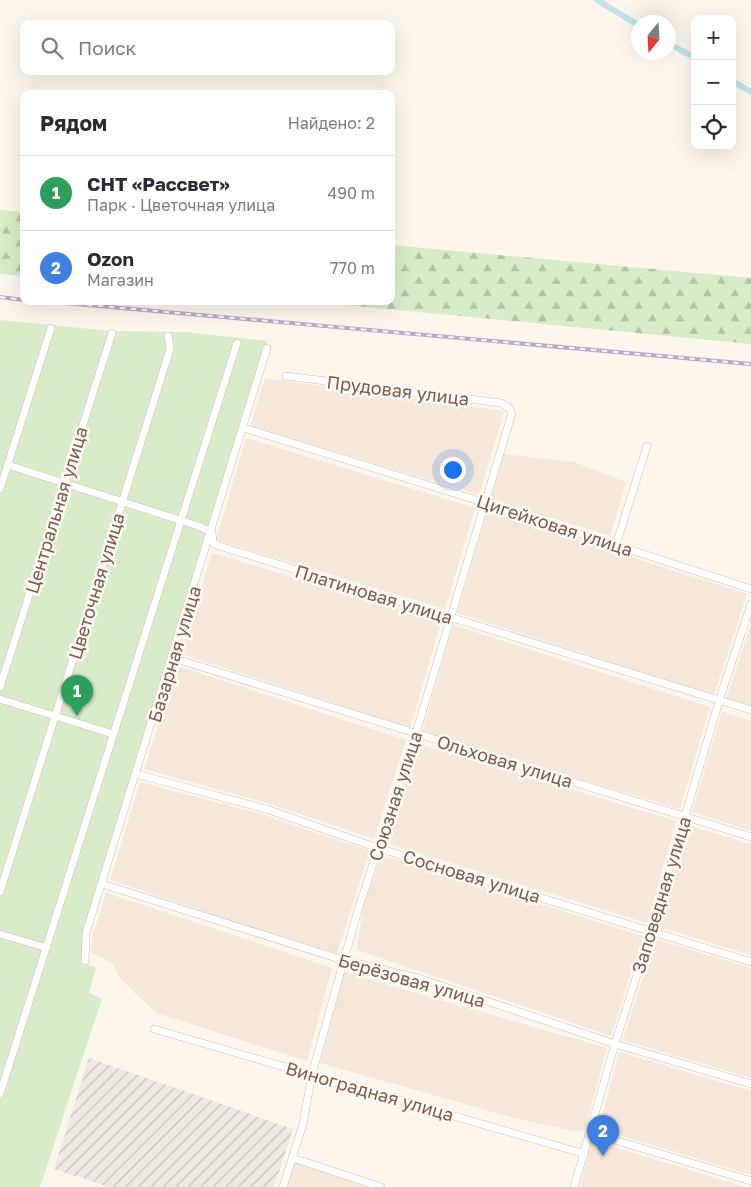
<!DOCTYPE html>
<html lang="ru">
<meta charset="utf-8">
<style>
:root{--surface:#fff;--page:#f7f7f7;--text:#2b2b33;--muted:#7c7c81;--line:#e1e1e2;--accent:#0f766e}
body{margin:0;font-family:"Golos Text",sans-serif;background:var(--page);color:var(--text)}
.controls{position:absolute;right:15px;top:15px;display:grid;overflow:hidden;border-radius:10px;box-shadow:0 5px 20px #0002}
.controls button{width:45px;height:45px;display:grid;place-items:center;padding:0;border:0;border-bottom:1px solid var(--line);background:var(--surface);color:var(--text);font:25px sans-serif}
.compass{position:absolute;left:631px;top:15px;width:45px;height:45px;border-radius:50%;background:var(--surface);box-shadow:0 5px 20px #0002;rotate:198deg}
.you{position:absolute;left:452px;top:469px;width:18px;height:18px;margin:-12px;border:4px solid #fff;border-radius:50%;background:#1a73e8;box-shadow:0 0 0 8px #1a73e833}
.badge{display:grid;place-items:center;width:32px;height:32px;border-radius:50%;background:var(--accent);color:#fff;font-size:16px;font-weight:700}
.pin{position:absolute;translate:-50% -41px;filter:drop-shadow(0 1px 2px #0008)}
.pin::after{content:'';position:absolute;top:26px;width:18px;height:15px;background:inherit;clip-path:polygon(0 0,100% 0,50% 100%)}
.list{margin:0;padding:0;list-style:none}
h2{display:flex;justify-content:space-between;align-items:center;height:65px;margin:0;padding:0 20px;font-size:21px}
h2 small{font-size:16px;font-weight:400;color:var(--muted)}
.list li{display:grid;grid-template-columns:32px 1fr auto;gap:15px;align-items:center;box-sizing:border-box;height:75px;padding:0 20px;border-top:1px solid var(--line)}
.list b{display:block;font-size:19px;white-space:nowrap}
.list p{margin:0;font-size:16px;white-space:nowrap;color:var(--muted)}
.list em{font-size:16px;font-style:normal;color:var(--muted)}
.icon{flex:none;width:28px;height:28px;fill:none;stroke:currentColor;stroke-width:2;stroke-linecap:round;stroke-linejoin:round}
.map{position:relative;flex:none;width:751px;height:1187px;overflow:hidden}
.search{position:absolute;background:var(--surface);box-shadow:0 5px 20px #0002;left:20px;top:20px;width:375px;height:55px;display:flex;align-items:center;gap:12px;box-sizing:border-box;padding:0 18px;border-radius:10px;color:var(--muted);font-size:19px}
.panel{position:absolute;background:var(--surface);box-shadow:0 5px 20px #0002;left:20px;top:90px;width:375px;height:215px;border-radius:10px}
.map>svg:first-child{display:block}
.residential{fill:#f5e8da}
.industrial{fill:url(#industrial-furrows)}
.forest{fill:url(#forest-firs)}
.garden{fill:#d8ecc9}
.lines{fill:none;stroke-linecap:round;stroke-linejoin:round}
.canal{stroke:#bfe3e8;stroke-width:6}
.street-casing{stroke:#d1beb0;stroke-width:8}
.street{stroke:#fff;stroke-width:7}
.rail-casing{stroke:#b9a8c9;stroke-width:4}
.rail{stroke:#fffaf3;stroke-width:2;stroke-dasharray:5.5;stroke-linecap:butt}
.labels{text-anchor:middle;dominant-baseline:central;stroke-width:5;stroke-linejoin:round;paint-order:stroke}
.street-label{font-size:18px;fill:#7a5c4d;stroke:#fffaf3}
</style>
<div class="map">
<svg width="751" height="1187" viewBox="0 0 751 1187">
<defs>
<pattern id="industrial-furrows" width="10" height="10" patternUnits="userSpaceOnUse" patternTransform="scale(1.25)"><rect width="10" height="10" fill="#efe9e4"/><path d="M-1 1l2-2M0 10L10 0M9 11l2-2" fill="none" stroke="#c7c0bb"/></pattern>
<pattern id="forest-firs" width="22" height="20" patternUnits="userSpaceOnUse" patternTransform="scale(1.25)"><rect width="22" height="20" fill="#d8ecc9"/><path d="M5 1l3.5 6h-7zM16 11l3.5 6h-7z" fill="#b4c2a5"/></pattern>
</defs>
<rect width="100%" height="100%" fill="#fdf6ec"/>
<g class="residential">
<path d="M265 378 504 411 479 495 250 426Z"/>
<path d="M246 438 475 508 445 609 216 540Z"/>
<path d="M504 454 574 462 626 482 610 536 491 499Z"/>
<path d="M487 511 747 594 714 695 457 613Z"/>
<path d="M212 553 441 621 410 728 181 654Z"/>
<path d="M751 624V707L726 699Z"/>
<path d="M453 625 710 707 680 809 422 732Z"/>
<path d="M177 666 406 740 374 839 267 803 144 769Z"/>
<path d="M722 711 751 721V831L692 812Z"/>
<path d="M418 744 676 821 647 923 386 843Z"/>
<path d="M140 782 264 815 370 851 336 956 110 880Z"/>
<path d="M688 825 751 844V955L659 927Z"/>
<path d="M382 855 643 936 611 1036 357 950 363 906Z"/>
<path d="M106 893 332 968 307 1061 156 1013 120 978 112 963 90 952 93 935Z"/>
<path d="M655 939 751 968V1078L623 1040Z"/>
<path d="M344 972 607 1048 585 1129 578 1132 514 1118 320 1063Z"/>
<path d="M619 1052 751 1091V1175L599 1129Z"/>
<path d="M591 1140H592L745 1187H580Z"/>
<path d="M293 1162H295L371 1187H285Z"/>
</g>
<path class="industrial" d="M89 1058 293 1129 274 1187H109L54 1169Z"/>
<g class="forest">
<path d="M0 210 24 212V276L0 274Z"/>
<path d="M391 245 751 278V344L304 301H391Z"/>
</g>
<path class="garden" d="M0 320 111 331 186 332 267 341V348L86 933 84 963 96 968 89 993 102 999 40 1187H0Z"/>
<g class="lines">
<g class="canal">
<path d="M597 0 638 25"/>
<path d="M668 43 695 58"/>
<path d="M732 81 751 92"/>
</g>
<defs>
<g id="street">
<path d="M244 428 486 503 751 589"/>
<path d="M8 465 198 526 212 532 213 542 216 545 751 710"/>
<path d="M0 489 51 328"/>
<path d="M616 545 647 446"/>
<path d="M173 658 751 837"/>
<path d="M0 687 112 333"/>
<path d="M0 699 113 734"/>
<path d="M136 774 266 809 378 848 751 962"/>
<path d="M102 884 343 960 421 979 615 1044 751 1084"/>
<path d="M0 892 157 391 170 349 168 336"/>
<path d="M0 934 47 948"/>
<path d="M85 961 86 933 267 348"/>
<path d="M154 1029 585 1154"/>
<path d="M0 1094 237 343"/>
<path d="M591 1133 751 1181"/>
<path d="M293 1158 381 1187"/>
<path d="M283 1187 303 1124 312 1074 358 910 416 733 512 413 509 408 501 403 286 376"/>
<path d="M574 1187 615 1044 651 931 719 701 751 604"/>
</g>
</defs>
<use href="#street" class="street-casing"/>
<use href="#street" class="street"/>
<defs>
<g id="rail">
<path d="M0 297 24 300"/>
<path d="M43 301 751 364"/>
</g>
</defs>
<use href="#rail" class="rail-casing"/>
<use href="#rail" class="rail"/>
</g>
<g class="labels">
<g class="street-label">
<text transform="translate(398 390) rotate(7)">Прудовая улица</text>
<text transform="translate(56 510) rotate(-73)">Центральная улица</text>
<text transform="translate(555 525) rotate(18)">Цигейковая улица</text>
<text transform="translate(96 586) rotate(-73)">Цветочная улица</text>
<text transform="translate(374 594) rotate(17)">Платиновая улица</text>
<text transform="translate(174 654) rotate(-73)">Базарная улица</text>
<text transform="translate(505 761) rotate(17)">Ольховая улица</text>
<text transform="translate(395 796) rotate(-72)">Союзная улица</text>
<text transform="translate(472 876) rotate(17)">Сосновая улица</text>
<text transform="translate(661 895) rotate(-73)">Заповедная улица</text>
<text transform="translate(412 980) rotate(16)">Берёзовая улица</text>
<text transform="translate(370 1091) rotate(16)">Виноградная улица</text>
</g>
</g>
</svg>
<div class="controls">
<button>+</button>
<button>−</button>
<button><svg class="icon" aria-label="locate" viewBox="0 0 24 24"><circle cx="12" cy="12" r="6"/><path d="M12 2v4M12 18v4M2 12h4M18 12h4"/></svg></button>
</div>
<svg class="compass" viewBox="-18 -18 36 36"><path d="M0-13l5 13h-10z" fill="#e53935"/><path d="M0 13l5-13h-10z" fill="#7c7c81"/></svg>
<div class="you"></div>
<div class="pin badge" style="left:77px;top:716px;background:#2e9e5b">1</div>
<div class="pin badge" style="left:603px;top:1156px;background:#3f7fe0">2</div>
<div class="search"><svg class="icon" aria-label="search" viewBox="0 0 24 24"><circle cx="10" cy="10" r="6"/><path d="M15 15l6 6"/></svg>Поиск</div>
<section class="panel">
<h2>Рядом<small>Найдено: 2</small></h2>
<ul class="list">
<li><span class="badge" style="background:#2e9e5b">1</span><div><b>СНТ «Рассвет»</b><p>Парк · Цветочная улица</p></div><em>490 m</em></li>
<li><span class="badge" style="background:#3f7fe0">2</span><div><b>Ozon</b><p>Магазин</p></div><em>770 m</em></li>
</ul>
</section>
</div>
